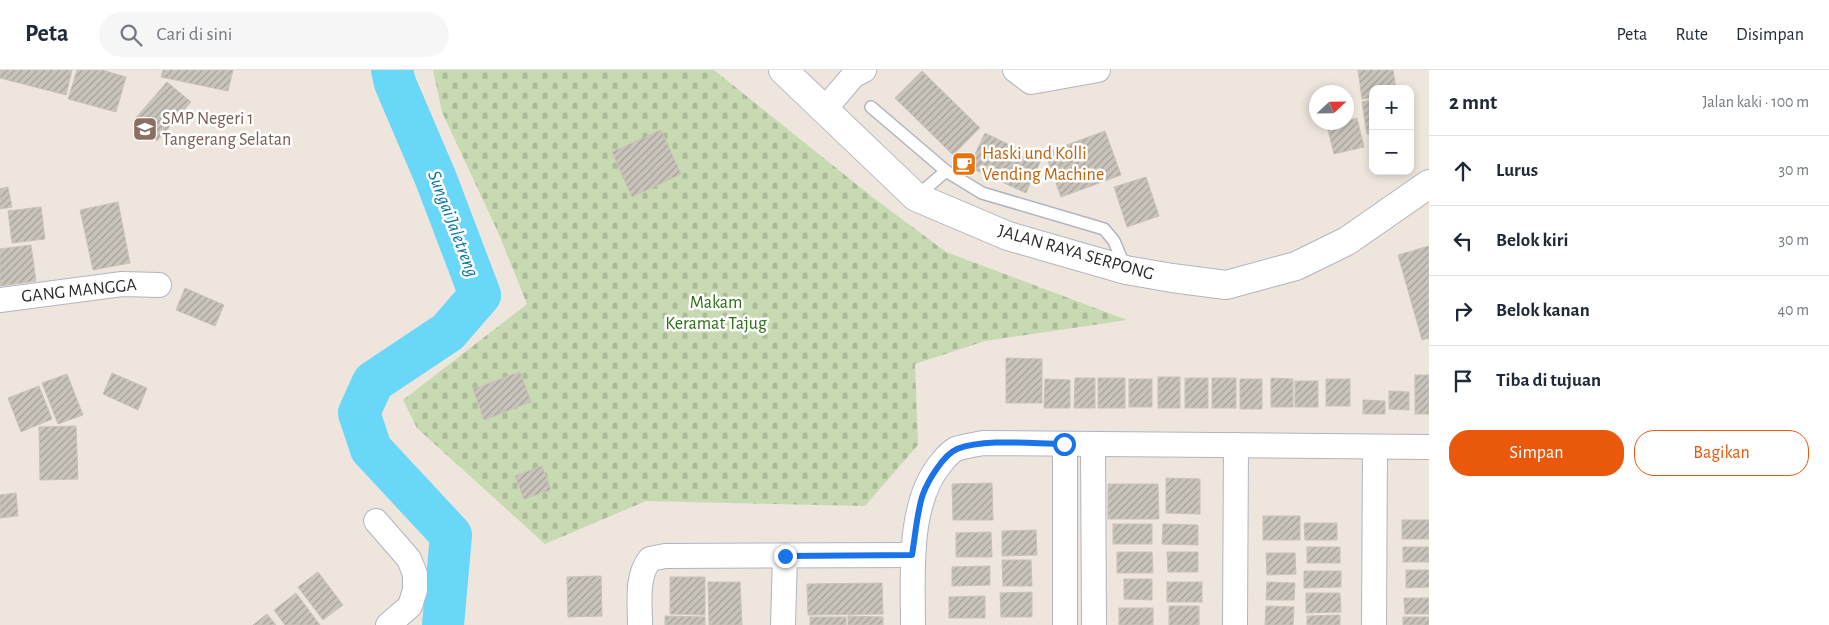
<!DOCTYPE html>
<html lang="id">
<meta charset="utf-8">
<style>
:root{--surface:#fff;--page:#f6f6f7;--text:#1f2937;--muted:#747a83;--line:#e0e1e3;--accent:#ea580c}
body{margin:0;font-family:"Alegreya Sans",sans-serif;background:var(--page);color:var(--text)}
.controls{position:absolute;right:15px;top:15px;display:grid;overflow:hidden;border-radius:10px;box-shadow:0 2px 8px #0003}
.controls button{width:45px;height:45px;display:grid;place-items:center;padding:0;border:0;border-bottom:1px solid var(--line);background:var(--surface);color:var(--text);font:25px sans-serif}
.compass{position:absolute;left:1309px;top:15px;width:45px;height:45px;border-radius:50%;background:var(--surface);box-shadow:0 2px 8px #0003;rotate:68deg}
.stop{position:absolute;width:15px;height:15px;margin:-11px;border:4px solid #1a73e8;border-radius:50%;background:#fff}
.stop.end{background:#1a73e8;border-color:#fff;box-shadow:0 1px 5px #0008}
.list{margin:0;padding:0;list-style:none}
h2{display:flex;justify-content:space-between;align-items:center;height:65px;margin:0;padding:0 20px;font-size:21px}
h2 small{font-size:16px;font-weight:400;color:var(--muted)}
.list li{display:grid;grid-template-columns:32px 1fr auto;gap:15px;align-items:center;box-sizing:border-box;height:70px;padding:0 20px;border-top:1px solid var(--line)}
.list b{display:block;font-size:19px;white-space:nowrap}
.list em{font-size:16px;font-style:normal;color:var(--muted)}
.actions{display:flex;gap:10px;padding:15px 20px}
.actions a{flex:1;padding:11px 0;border:1px solid var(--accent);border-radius:20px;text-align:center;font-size:18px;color:var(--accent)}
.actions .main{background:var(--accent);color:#fff}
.icon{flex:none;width:28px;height:28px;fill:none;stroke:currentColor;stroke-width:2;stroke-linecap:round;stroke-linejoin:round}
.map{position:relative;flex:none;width:1429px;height:555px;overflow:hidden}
header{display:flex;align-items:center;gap:30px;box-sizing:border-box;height:70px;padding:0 25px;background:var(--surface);border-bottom:1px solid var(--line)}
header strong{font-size:24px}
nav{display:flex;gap:28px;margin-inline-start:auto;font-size:18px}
.search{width:350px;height:45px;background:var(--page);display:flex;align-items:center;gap:12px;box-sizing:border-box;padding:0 18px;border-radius:28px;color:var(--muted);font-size:19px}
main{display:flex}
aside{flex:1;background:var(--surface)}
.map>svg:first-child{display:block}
.cemetery{fill:url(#cemetery-stones)}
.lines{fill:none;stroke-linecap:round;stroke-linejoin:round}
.river{stroke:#68d7f8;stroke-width:42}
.building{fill:url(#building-hatch);stroke:#cac2b6}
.lane-casing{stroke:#b1b4c0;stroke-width:14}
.street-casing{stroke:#b1b4c0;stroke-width:26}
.secondary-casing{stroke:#b1b4c0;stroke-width:30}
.lane{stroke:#fff;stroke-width:11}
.street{stroke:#fff;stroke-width:24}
.secondary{stroke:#fff;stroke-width:28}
.route{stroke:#1a73e8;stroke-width:6}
.labels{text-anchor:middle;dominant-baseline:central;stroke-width:5;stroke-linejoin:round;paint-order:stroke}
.education-label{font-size:18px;fill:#785e54;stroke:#fff;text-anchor:start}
.food-label{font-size:18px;fill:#c56008;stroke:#fff;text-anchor:start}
.street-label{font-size:18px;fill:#2b2b2b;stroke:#fff}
.park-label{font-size:18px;fill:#2b6f15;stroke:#fff}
.water-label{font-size:19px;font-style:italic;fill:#0375a8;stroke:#fff}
</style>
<header>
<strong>Peta</strong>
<div class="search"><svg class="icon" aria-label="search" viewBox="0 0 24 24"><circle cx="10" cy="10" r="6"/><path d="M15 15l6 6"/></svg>Cari di sini</div>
<nav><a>Peta</a><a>Rute</a><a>Disimpan</a></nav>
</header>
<main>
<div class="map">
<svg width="1429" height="555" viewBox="0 0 1429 555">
<defs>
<pattern id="cemetery-stones" width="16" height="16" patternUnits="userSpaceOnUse" patternTransform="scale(1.25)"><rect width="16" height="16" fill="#c7dab2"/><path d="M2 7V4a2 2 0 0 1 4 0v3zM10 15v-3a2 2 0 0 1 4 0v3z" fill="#abbb99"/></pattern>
<pattern id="building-hatch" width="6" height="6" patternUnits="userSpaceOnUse" patternTransform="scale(1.25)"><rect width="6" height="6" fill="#c9c4bb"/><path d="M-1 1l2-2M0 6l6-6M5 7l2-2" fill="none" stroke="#a39f98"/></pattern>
</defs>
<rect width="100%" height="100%" fill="#eee6dd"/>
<path class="cemetery" d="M433 0H714L871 126 946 182 1127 250 985 271 915 294 918 375 865 436 646 431 545 474 417 358 403 330 527 234 498 162 442 42Z"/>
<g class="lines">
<path class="river" d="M392 0 395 13 436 109 480 225 448 262 373 312 359 343 371 379 451 465 443 555"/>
</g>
<g class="building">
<path d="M0 0H72L66 25 0 8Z"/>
<path d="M77 0H102L126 7 116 42 68 29Z"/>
<path d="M163 0H233L228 21 161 7Z"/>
<path d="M1358 0H1393L1396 19H1373V27L1362 29Z"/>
<path d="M922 1 980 58 953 85 895 28Z"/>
<path d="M167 12 191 32 157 71 133 51Z"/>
<path d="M1373 30V63L1367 64 1362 32Z"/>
<path d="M1357 48 1364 77 1334 84 1327 56 1346 52V51Z"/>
<path d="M661 60 681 104 632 127 612 82Z"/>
<path d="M1105 61 1121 105 1061 127 1045 83Z"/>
<path d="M985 63 1041 90 1026 123 969 97Z"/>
<path d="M1146 107 1159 146 1127 157 1114 117Z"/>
<path d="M8 117 12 137 0 139V119Z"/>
<path d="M118 132 130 193 93 200 80 140Z"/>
<path d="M41 137 45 169 12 173 8 141Z"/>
<path d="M31 175 36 211 0 216V179Z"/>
<path d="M1429 176V268L1422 270 1398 185Z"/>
<path d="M185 218 224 235 215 256 176 240Z"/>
<path d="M1006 288 1042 289V333H1006Z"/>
<path d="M520 302 531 332 484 350 473 319Z"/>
<path d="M112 303 147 318 138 340 103 324Z"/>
<path d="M67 304 83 345 58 354 42 313Z"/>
<rect x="1415" y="305" width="14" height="39"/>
<rect x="1158" y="307" width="22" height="31"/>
<path d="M1075 308H1095V338H1074Z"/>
<rect x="1098" y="308" width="27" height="30"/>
<rect x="1185" y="308" width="23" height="30"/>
<rect x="1212" y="308" width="24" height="30"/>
<path d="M1271 308 1293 309V337H1271Z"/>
<path d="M1045 309 1070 310V338H1044Z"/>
<rect x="1129" y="309" width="23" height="28"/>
<rect x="1240" y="309" width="22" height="30"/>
<rect x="1326" y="309" width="24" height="27"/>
<rect x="1295" y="311" width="23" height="26"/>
<path d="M39 316 52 349 21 362 8 328Z"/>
<path d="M1389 321 1409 322V340L1389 339Z"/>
<path d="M1363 330 1385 331V344H1363Z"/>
<path d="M76 356 78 409 40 410 39 357Z"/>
<path d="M542 396 551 420 524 429 515 406Z"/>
<path d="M1166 408 1200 409V444L1166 443Z"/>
<path d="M992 413 993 450H953L952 414Z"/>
<path d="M1108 414H1158L1159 449H1108Z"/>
<path d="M16 423 18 446 0 448V425Z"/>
<rect x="1263" y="446" width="37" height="24"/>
<rect x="1402" y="450" width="27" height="19"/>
<path d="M1304 453H1337V470H1305Z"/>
<rect x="1113" y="454" width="39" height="20"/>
<path d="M1163 454 1198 455V475L1162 474Z"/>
<path d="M1036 460 1037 485 1002 486V461Z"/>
<path d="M991 462 992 487H956V463Z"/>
<rect x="1307" y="477" width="33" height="16"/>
<rect x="1403" y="477" width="26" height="15"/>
<path d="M1117 482H1152L1153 503H1117Z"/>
<path d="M1167 482H1198V502H1168Z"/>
<path d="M1266 483H1295L1296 504 1267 505Z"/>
<path d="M1002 490H1031L1032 516H1003Z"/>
<path d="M990 496V515L952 516V497Z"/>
<path d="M1406 500H1429V517L1406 518Z"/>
<path d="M1304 501H1341V517L1304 518Z"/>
<path d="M318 502 343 535 323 550 298 517Z"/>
<path d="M601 506 602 546 568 547 567 507Z"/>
<path d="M670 507H705V545L670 544Z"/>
<path d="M1124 509H1152V530L1124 529Z"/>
<path d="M708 512H740L742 555H709Z"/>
<rect x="1167" y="512" width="35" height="20"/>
<path d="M1267 512 1295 513 1294 530H1266Z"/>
<path d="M882 513 883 544 808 545 807 514Z"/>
<path d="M1032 522V547H1001L1000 523Z"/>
<path d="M296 523 320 555H285L274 540Z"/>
<path d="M1306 523H1340L1341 542 1306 543Z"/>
<path d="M985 526V548H949V527Z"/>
<path d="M1404 528H1429V544H1405Z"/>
<rect x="1169" y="536" width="30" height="19"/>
<path d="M1266 536 1294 537 1293 555H1265Z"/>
<rect x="1119" y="538" width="34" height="17"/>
<path d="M267 544 276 555H253Z"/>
<path d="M1340 545V555H1307V546Z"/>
<path d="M665 546 705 547V555H665Z"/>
<path d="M848 546 883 547V555H848Z"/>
<rect x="810" y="547" width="36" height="8"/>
<rect x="1403" y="547" width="26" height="8"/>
</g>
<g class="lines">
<defs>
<g id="lane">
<path d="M871 37 946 101"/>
<path d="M917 126 946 101 982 123 1104 159 1114 171 1125 197"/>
</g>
<g id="street">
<path d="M1015 0 1031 12 1098 0"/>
<path d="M824 40 853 6 864 0"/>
<path d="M0 230 122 214 159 215"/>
<path d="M1065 374V555"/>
<path d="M1093 375 1094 555"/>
<path d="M376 451 409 489 415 504V520L410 536 388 555"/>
<path d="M640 555C640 533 636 506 650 489L665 486 913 485"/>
<path d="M783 555 785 486"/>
<path d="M913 555C913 505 907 432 942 392 946 387 950 382 956 379 964 376 974 375 983 373L1429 377"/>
<path d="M1235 555 1236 375"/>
<path d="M1374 555 1375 377"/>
</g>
<path id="secondary" d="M783 0 916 127 1008 166 1126 200 1172 208 1226 215 1296 196 1347 171 1429 114"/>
</defs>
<use href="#lane" class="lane-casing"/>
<use href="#street" class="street-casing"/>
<use href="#secondary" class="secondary-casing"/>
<use href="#lane" class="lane"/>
<use href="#street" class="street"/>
<use href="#secondary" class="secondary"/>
</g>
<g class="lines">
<path class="route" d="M785 486 912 485C915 468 917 441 923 424 928 411 943 385 957 379 985 368 1034 374 1064 374"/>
</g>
<defs>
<symbol id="school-square" viewBox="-11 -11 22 22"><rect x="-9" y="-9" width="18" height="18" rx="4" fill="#8d6e63" stroke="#fff"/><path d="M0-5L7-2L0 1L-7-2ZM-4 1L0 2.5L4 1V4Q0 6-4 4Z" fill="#fff"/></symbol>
<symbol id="cafe-square" viewBox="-11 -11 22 22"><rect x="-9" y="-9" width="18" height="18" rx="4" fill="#e8710a" stroke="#fff"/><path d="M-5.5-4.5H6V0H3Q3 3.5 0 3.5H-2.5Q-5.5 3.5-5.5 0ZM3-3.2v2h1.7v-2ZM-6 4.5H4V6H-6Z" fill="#fff"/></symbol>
</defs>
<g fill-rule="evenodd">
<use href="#school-square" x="131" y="45" width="28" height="28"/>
<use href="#cafe-square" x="950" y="80" width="28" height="28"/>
</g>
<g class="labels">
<g class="education-label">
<text x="162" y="49">SMP Negeri 1<tspan x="162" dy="21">Tangerang Selatan</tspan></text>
</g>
<g class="food-label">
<text x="982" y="84">Haski und Kolli<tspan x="982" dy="21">Vending Machine</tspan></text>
</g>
<g class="street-label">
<text transform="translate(1076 183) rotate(16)">JALAN RAYA SERPONG</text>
<text transform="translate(79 221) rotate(-6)">GANG MANGGA</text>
</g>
<g class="park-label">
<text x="716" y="233">Makam<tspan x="716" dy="21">Keramat Tajug</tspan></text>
</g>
<g class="water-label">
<text transform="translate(453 154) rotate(69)">Sungai Jaletreng</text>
</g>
</g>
</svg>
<div class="controls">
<button>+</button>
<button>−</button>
</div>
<svg class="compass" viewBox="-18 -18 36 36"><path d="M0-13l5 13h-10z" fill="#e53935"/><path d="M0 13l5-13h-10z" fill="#747a83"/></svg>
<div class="stop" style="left:1064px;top:374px"></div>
<div class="stop end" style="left:785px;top:486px"></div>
</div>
<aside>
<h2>2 mnt<small>Jalan kaki · 100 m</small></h2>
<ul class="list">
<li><svg class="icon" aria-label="ahead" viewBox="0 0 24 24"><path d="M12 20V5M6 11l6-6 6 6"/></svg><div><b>Lurus</b></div><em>30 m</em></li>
<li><svg class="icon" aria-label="left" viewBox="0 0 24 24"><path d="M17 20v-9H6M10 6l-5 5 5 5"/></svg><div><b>Belok kiri</b></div><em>30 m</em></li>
<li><svg class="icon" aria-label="right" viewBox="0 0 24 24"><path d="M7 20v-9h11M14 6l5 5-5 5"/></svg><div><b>Belok kanan</b></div><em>40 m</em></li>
<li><svg class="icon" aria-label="arrive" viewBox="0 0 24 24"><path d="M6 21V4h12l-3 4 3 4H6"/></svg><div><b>Tiba di tujuan</b></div></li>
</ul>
<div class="actions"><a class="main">Simpan</a><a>Bagikan</a></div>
</aside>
</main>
